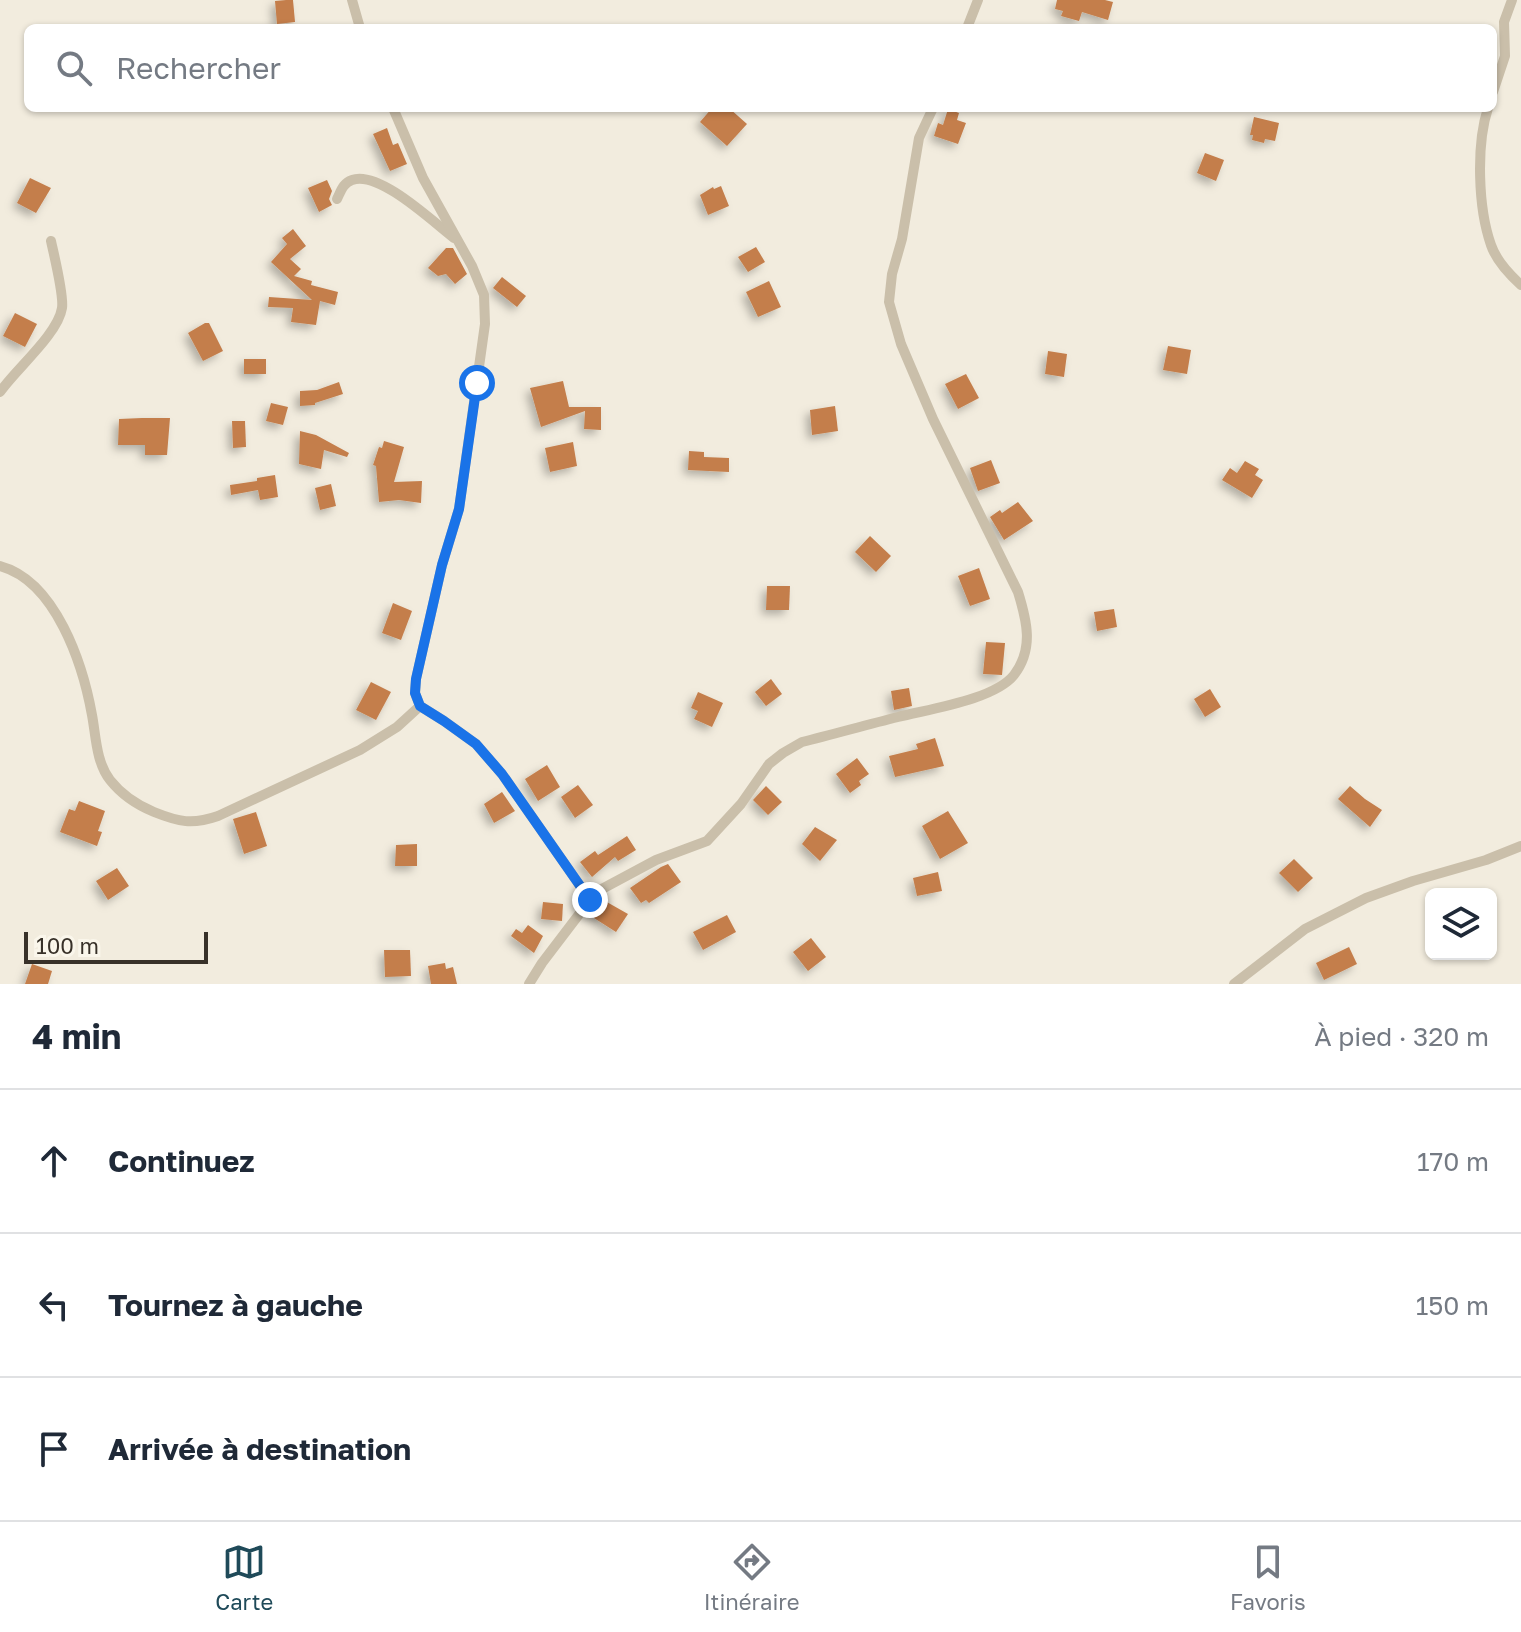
<!DOCTYPE html>
<html lang="fr">
<meta charset="utf-8">
<style>
:root{--surface:#fff;--page:#f6f6f7;--text:#1f2937;--muted:#747a83;--line:#e0e1e3;--accent:#1f4a59}
body{margin:0;font-family:"Golos Text",sans-serif;background:var(--page);color:var(--text)}
.controls{position:absolute;right:24px;bottom:24px;display:grid;overflow:hidden;border-radius:12px;box-shadow:0 2px 6px #0004}
.controls button{width:72px;height:72px;display:grid;place-items:center;padding:0;border:0;border-bottom:2px solid var(--line);background:var(--surface);color:var(--text);font:40px sans-serif}
.scale{position:absolute;left:24px;bottom:20px;width:184px;box-sizing:border-box;padding-left:8px;border:4px solid #383129;border-top:0;font-size:22px;line-height:28px;white-space:nowrap;color:#383129;-webkit-text-stroke:6px #faf6eb;paint-order:stroke}
.stop{position:absolute;width:24px;height:24px;margin:-18px;border:6px solid #1a73e8;border-radius:50%;background:#fff}
.stop.end{background:#1a73e8;border-color:#fff;box-shadow:0 2px 8px #0008}
.list{margin:0;padding:0;list-style:none}
h2{display:flex;justify-content:space-between;align-items:center;height:104px;margin:0;padding:0 32px;font-size:34px}
h2 small{font-size:26px;font-weight:400;color:var(--muted)}
.list li{display:grid;grid-template-columns:52px 1fr auto;gap:24px;align-items:center;box-sizing:border-box;height:144px;padding:0 32px;border-top:2px solid var(--line)}
.list b{display:block;font-size:30px;white-space:nowrap}
.list em{font-size:26px;font-style:normal;color:var(--muted)}
.icon{flex:none;width:44px;height:44px;fill:none;stroke:currentColor;stroke-width:2;stroke-linecap:round;stroke-linejoin:round}
.map{position:relative;flex:none;width:1521px;height:984px;overflow:hidden}
.search{position:absolute;background:var(--surface);box-shadow:0 2px 6px #0004;left:24px;right:24px;top:24px;height:88px;display:flex;align-items:center;gap:20px;box-sizing:border-box;padding:0 28px;border-radius:12px;color:var(--muted);font-size:30px}
.sheet{height:536px;background:var(--surface)}
nav{display:flex;justify-content:space-around;align-items:center;box-sizing:border-box;height:112px;border-top:2px solid var(--line);background:var(--surface);font-size:22px;color:var(--muted)}
nav a{display:grid;justify-items:center;gap:4px}
nav .on{color:var(--accent)}
.map>svg:first-child{display:block}
.building{fill:#c47e4b;filter:url(#shadow)}
.lines{fill:none;stroke-linecap:round;stroke-linejoin:round}
.minor{stroke:#cabfaa;stroke-width:10}
.route{stroke:#1a73e8;stroke-width:10}
</style>
<div class="map">
<svg width="1521" height="984" viewBox="0 0 1521 984">
<defs>
<filter id="shadow"><feDropShadow dx="-4.5" dy="4.5" stdDeviation="4" flood-color="#0004"/></filter>
</defs>
<rect width="100%" height="100%" fill="#f2ecde"/>
<g class="building">
<path d="M286 0H293L295 22 277 24 275 1Z"/>
<path d="M1057 0H1105L1113 2 1108 20 1082 12 1079 21 1061 16 1063 11 1055 9Z"/>
<path d="M712 108H729L747 124 727 146 700 122Z"/>
<path d="M948 109 959 113 957 120 966 123 958 144 934 136 938 123 943 125Z"/>
<path d="M1254 117 1279 123 1275 141 1265 139 1264 143 1252 140 1253 135H1250Z"/>
<path d="M387 128 393 145 398 143 407 164 390 171 373 134Z"/>
<path d="M1205 153 1224 160 1216 181 1197 173Z"/>
<path d="M30 178 51 188 36 213 17 203Z"/>
<path d="M327 180 332 191 329 199 332 205 319 212 308 188Z"/>
<path d="M721 186 729 206 708 215 700 195 713 187 714 189Z"/>
<path d="M293 229 306 246 290 259 301 269 294 276 312 281 311 285 338 292 335 305 320 301 316 325 291 322 293 308 268 307 269 297 312 300 271 262 287 244 282 238Z"/>
<path d="M756 247 765 262 748 272 738 257Z"/>
<path d="M446 248H453L467 274 455 284 446 274 438 276 428 268Z"/>
<path d="M502 277 526 296 517 307 493 288Z"/>
<path d="M769 281 781 307 758 317 746 292Z"/>
<path d="M15 313 37 324 25 347 3 336Z"/>
<path d="M205 323H209L223 351 203 361 188 333Z"/>
<path d="M1168 346 1191 350 1187 374 1163 370Z"/>
<path d="M1048 351 1067 354 1064 377 1045 374Z"/>
<rect x="244" y="359" width="22" height="15"/>
<path d="M966 374 979 398 958 409 945 384Z"/>
<path d="M563 381 569 407H601V430L584 429 585 411 541 427 530 388Z"/>
<path d="M339 382 343 394 315 403V405L300 406V391L317 390Z"/>
<path d="M271 403 288 407 283 425 266 421Z"/>
<path d="M835 406 838 431 812 435 810 410Z"/>
<path d="M142 418H170L167 455H145V445H118L119 419Z"/>
<path d="M232 421H245L246 447 233 448Z"/>
<path d="M300 431 316 435 349 453 347 457 324 450 321 469 299 464Z"/>
<path d="M384 441 404 447 394 482 422 481 421 503 399 500 379 502 376 466 373 465 379 447 382 448Z"/>
<path d="M573 442 577 466 550 472 545 448Z"/>
<path d="M689 451 704 452V457L729 458V472L688 470Z"/>
<path d="M991 460 1000 483 978 491 970 468Z"/>
<path d="M1245 461 1259 469 1255 475 1263 480 1252 498 1222 480 1230 468 1237 473Z"/>
<path d="M275 475 278 497 260 500 258 490 231 495 230 485 257 481V478Z"/>
<path d="M331 484 336 506 320 510 315 488Z"/>
<path d="M1018 502 1033 521 1004 540 990 517 1000 510 1002 513Z"/>
<path d="M870 536 891 556 876 572 855 552Z"/>
<path d="M979 568 990 599 970 606 958 576Z"/>
<path d="M767 586H790L789 610H766Z"/>
<path d="M393 603 412 611 401 640 382 633Z"/>
<path d="M1114 609 1117 627 1097 631 1094 612Z"/>
<path d="M986 642 1005 643 1002 675 983 674Z"/>
<path d="M771 679 782 694 766 706 755 692Z"/>
<path d="M371 682 391 692 376 720 356 710Z"/>
<path d="M909 688 912 706 894 710 891 691Z"/>
<path d="M1210 689 1221 707 1205 717 1194 699Z"/>
<path d="M698 692 723 703 712 727 694 719 698 711 691 708Z"/>
<path d="M935 738 944 766 895 777 889 756 918 749 916 744Z"/>
<path d="M857 758 869 774 859 781 861 785 850 793 836 774Z"/>
<path d="M547 765 560 787 538 801 525 779Z"/>
<path d="M578 785 593 805 575 818 561 797Z"/>
<path d="M766 786 782 802 768 815 753 800Z"/>
<path d="M1350 786 1365 799 1382 810 1370 827 1338 799Z"/>
<path d="M502 792 515 811 494 823 484 804Z"/>
<path d="M79 801 105 811 98 831 102 832 97 846 60 832 69 809 75 811Z"/>
<path d="M948 811 968 843 940 859 922 826Z"/>
<path d="M256 812 267 846 244 854 233 819Z"/>
<path d="M815 827 837 840 820 861 802 844Z"/>
<path d="M627 836 636 850 618 861 615 857 592 877 580 862 595 851 598 855Z"/>
<path d="M417 844V866H395L396 845Z"/>
<path d="M1294 859 1313 878 1298 892 1279 873Z"/>
<path d="M668 864 681 882 649 903 646 900 641 903 630 888 661 867Z"/>
<path d="M117 868 129 886 108 900 96 881Z"/>
<path d="M938 872 942 891 917 896 913 878Z"/>
<path d="M605 901 628 914 616 932 594 918Z"/>
<path d="M543 902 563 904 562 921 541 919Z"/>
<path d="M727 915 736 932 703 950 693 932Z"/>
<path d="M528 925 543 936 534 953 511 936 516 929 522 933Z"/>
<path d="M811 938 826 957 808 971 793 952Z"/>
<path d="M1349 947 1357 964 1324 980 1316 963Z"/>
<path d="M384 950H410L411 976 385 977Z"/>
<path d="M445 963 446 969 453 967 457 984H431L428 966Z"/>
<path d="M32 964 52 971 48 984H25Z"/>
</g>
<g class="lines">
<g class="minor">
<path d="M352 0 360 28"/>
<path d="M967 28 978 0"/>
<path d="M1493 92 1505 56 1504 22 1512 0"/>
<path d="M1488 108C1476 145 1478 208 1491 245 1496 260 1510 275 1521 285"/>
<path d="M337 199C341 191 343 183 352 180 379 170 433 222 454 238"/>
<path d="M0 392C16 369 58 334 62 308 64 295 54 255 51 241"/>
<path d="M0 566C56 581 83 665 92 715 96 736 96 762 110 780 121 794 137 805 154 812 179 822 192 825 218 816L360 750 397 727 420 706 415 693 416 679 442 565 459 509 485 324 484 295 472 266 423 178 393 108"/>
<path d="M420 706 444 721 476 744 502 774 590 900"/>
<path d="M529 984 542 963 590 900 600 890 656 860 707 841 741 804 769 764 783 753 802 742C834 734 866 725 898 717 929 709 994 700 1014 675 1034 649 1027 621 1018 592L933 419 901 344 889 302 892 274 902 239 919 138 933 108"/>
<path d="M1234 984 1305 929 1366 898 1413 881 1486 860 1521 846"/>
</g>
</g>
<g class="lines">
<path class="route" d="M477 383 459 509 442 565 416 679 415 693 420 706 444 721 476 744 502 774 590 900"/>
</g>
</svg>
<div class="controls">
<button><svg class="icon" aria-label="layers" viewBox="0 0 24 24"><path d="M12 4l9 5-9 5-9-5zM3 14l9 5 9-5"/></svg></button>
</div>
<div class="scale">100 m</div>
<div class="stop" style="left:477px;top:383px"></div>
<div class="stop end" style="left:590px;top:900px"></div>
<div class="search"><svg class="icon" aria-label="search" viewBox="0 0 24 24"><circle cx="10" cy="10" r="6"/><path d="M15 15l6 6"/></svg>Rechercher</div>
</div>
<section class="sheet">
<h2>4 min<small>À pied · 320 m</small></h2>
<ul class="list">
<li><svg class="icon" aria-label="ahead" viewBox="0 0 24 24"><path d="M12 20V5M6 11l6-6 6 6"/></svg><div><b>Continuez</b></div><em>170 m</em></li>
<li><svg class="icon" aria-label="left" viewBox="0 0 24 24"><path d="M17 20v-9H6M10 6l-5 5 5 5"/></svg><div><b>Tournez à gauche</b></div><em>150 m</em></li>
<li><svg class="icon" aria-label="arrive" viewBox="0 0 24 24"><path d="M6 21V4h12l-3 4 3 4H6"/></svg><div><b>Arrivée à destination</b></div></li>
</ul>
</section>
<nav>
<a class="on"><svg class="icon" aria-label="map" viewBox="0 0 24 24"><path d="M3 6l6-2 6 2 6-2v14l-6 2-6-2-6 2zM9 4v14M15 6v14"/></svg>Carte</a>
<a><svg class="icon" aria-label="directions" viewBox="0 0 24 24"><path d="M12 3l9 9-9 9-9-9zM9 14v-3h6M13 9l2 2-2 2"/></svg>Itinéraire</a>
<a><svg class="icon" aria-label="saved" viewBox="0 0 24 24"><path d="M7 4h10v16l-5-4-5 4z"/></svg>Favoris</a>
</nav>
